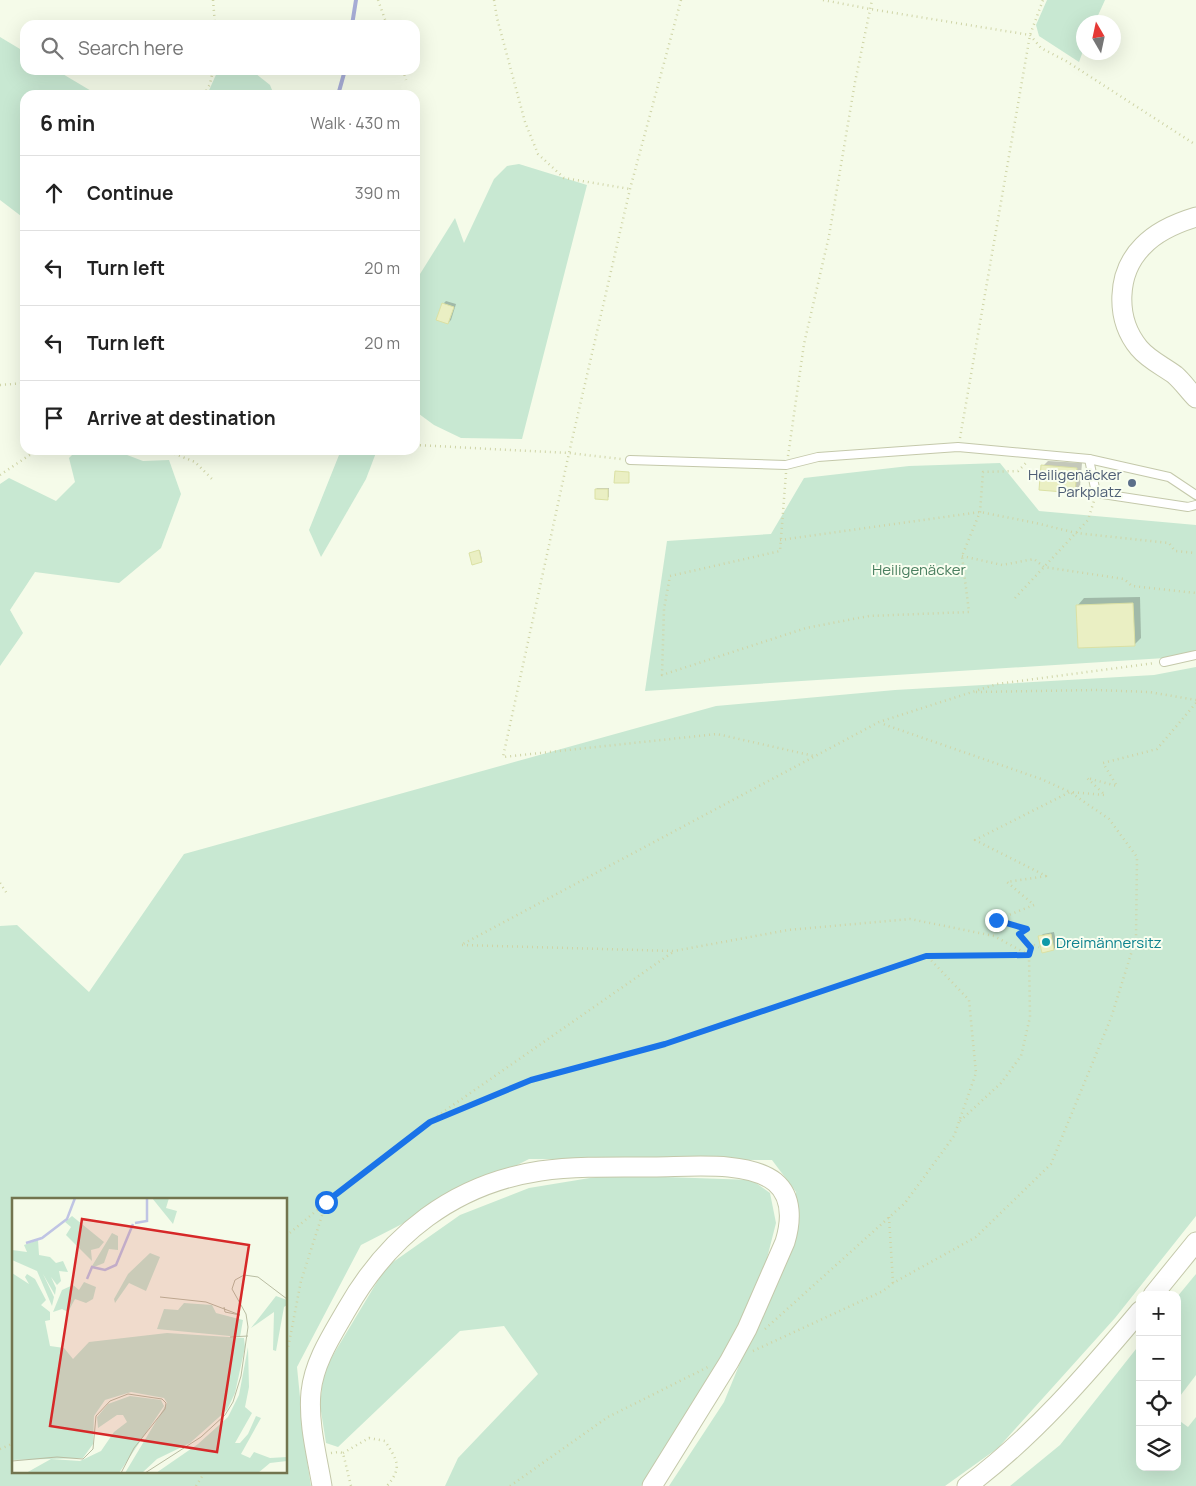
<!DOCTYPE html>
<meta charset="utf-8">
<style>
:root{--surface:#fff;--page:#f6f6f6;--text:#222;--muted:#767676;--line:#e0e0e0}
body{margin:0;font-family:Manrope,sans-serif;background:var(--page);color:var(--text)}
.controls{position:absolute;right:15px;bottom:15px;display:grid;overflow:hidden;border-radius:10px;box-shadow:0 5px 20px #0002}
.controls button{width:45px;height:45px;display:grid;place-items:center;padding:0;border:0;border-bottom:1px solid var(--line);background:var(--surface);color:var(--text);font:25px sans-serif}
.compass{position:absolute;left:1076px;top:15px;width:45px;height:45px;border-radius:50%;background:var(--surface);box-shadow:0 5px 20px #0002;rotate:351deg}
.stop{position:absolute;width:15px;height:15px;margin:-11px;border:4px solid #1a73e8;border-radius:50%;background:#fff}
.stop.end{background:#1a73e8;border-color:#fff;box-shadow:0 1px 5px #0008}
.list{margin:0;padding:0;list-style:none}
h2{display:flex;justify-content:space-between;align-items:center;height:65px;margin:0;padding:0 20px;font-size:21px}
h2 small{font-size:16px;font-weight:400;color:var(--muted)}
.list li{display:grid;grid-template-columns:32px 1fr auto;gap:15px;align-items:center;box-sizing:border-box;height:75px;padding:0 20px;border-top:1px solid var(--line)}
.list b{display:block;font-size:19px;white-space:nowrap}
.list em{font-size:16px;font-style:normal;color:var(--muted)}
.icon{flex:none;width:28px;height:28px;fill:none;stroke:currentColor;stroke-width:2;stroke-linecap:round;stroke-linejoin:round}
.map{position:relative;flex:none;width:1196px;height:1486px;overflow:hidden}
.search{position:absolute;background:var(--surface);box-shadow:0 5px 20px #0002;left:20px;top:20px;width:400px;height:55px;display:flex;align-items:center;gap:12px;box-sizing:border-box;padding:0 18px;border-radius:15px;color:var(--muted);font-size:19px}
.panel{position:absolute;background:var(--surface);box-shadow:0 5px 20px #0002;left:20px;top:90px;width:400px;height:365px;border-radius:15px}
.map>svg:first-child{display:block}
.green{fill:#c8e8d2;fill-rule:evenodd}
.shadow{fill:#0003}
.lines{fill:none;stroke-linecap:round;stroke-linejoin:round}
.stream{stroke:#a6acd5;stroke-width:4}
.building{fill:#eaefc3;stroke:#dbe1a4}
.service-casing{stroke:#c4c8aa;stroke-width:10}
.tertiary-casing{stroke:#c4c8aa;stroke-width:21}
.path{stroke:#cfd4a6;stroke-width:2.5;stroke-dasharray:1 4;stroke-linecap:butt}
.service{stroke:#fff;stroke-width:8}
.tertiary{stroke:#fff;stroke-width:19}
.route{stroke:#1a73e8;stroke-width:6}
.service-dot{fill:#5c6f8a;stroke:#f9fef0;stroke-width:2}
.culture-dot{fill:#0f9aa8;stroke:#f9fef0;stroke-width:2}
.labels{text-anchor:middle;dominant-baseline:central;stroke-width:4;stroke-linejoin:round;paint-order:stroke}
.service-label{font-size:15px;fill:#4e5e75;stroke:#f9fef0;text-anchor:end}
.park-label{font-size:15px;fill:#4a7f60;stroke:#f9fef0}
.culture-label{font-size:15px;fill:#0d838f;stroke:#f9fef0;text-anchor:start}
.inset-river{fill:none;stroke:#bfc4e4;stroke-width:2.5}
.inset-road{fill:none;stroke:#b9bda2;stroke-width:1}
.view{fill:#d62828;fill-opacity:0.15;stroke:#d62828;stroke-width:2.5}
.inset-edge{fill:none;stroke:#72744e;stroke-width:2.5}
</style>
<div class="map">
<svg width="1196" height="1486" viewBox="0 0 1196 1486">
<rect width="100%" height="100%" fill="#f5fbe9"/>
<g class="green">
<path d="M1047 0H1105L1095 22H1084L1083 51 1079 62 1039 36 1036 25Z"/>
<path d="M0 37 25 52V70H56L98 95H25V219L0 200Z"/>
<path d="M218 70H251L270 85 274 95H207Z"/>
<path d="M519 164 587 185 522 439 461 438 434 425 415 411V282L455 218 464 243 494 179 507 166Z"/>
<path d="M77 450H114L143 461 169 460 181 494 161 548 119 583 35 572 10 610 23 633 0 666V484L9 478 56 501 75 482 69 458Z"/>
<path d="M341 450H377L366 479 321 557 309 530Z"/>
<path d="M1000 463 1039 511 1196 525V656L645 691 667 541 771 534 804 478 909 466Z"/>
<path d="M1196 667V1216L1115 1318 998 1448 945 1486H669L724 1402 795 1229 796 1192 772 1160 529 1159 361 1245 297 1367 305 1447 311 1486H0V926L17 925 89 992 184 854 716 706 895 690 1154 675ZM14 1200H286V1472H14Z"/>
<path d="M608 1175 752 1180 770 1193 776 1223 763 1274 702 1398 641 1486H445L458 1458 538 1374 504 1326 460 1331 338 1447 326 1443 320 1405 324 1370 386 1267 460 1215 529 1188Z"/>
<path d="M1196 1274V1375L1177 1400V1297Z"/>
<path d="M1140 1344V1467H1177V1419L1188 1427 1196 1417V1486H1010L1060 1445Z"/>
</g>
<g class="shadow">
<path d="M446 301 456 304 451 320 448 323 443 304Z"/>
<path d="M1048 461 1082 463 1080 487 1075 492 1043 466Z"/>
<path d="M597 488H609V497L607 498 596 489Z"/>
<path d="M480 550 482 560 481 561 470 553Z"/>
<path d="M1140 597 1141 638 1134 645 1078 605 1084 598Z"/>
<path d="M1054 932 1057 946 1054 949 1040 937 1043 934Z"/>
</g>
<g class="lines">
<g class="stream">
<path d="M352 25 356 0"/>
<path d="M338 95 345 70"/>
</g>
</g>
<g class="building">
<path d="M442 303 454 307 448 324 436 320Z"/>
<path d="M1041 465 1077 468 1075 493 1039 490Z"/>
<path d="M615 471 629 472V483H614Z"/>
<path d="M595 489H608V500L595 499Z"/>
<path d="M479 550 482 562 472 565 469 553Z"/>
<path d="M1133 603 1135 646 1078 648 1076 605Z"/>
<path d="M1051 934 1054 950 1042 953 1038 936Z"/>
</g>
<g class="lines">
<defs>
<g id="service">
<path d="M1089 459 1096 493 1188 507 1196 505"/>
<path d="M630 460 786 465 818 457 958 447 1089 459 1169 477 1196 495"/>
<path d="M1164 662 1196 655"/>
</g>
<g id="tertiary">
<path d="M1196 217C1176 223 1157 231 1143 246 1116 273 1115 319 1139 348 1149 360 1163 366 1175 375 1183 382 1189 391 1196 398"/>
<path d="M1153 1295 1196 1242"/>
<path d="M322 1486C317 1456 308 1423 311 1392 314 1362 332 1335 347 1309 389 1235 454 1184 540 1171 577 1166 616 1167 653 1167 688 1167 747 1160 775 1182 793 1197 791 1222 785 1242L747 1329 729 1362 652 1486"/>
<path d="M967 1486C1033 1437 1087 1374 1140 1311"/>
</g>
</defs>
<use href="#service" class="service-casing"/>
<use href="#tertiary" class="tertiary-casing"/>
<g class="path">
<path d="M213 0 215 25"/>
<path d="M378 0 387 25"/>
<path d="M494 0 497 18 525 122 538 154 564 178 630 189"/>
<path d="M681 0 630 189 569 453 503 757 717 734 814 756"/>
<path d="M823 0 870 9 1030 35 1041 48 1066 61 1196 145"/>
<path d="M403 70 406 80"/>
<path d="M204 95 210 84 213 70"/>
<path d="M0 385 25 383"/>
<path d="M960 438 1030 35 1043 0"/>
<path d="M415 445 569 453 621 459"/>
<path d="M165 450 195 462 213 480"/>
<path d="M788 456 804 344 829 236 855 82 872 0"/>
<path d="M786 473 780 551 670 576 664 609 662 675 806 628 869 616 969 612 962 556 980 512 983 472 1018 471 1027 462"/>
<path d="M0 475 37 450"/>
<path d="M780 540 980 512 1036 523 1076 533 1169 543 1175 551 1196 553"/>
<path d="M962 556 1002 565 1034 559 1044 567 1124 579 1132 586 1196 593"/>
<path d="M1015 598 1088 520 1094 501"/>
<path d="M976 692 1095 690 1149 692 1196 700"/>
<path d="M0 883 8 895"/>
<path d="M1031 948 1019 934 1027 929 996 920 1034 905 1007 882 1046 876 975 840 1070 792 1105 795 1087 778 1117 786 1103 763 1157 749 1196 703"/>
<path d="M1029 955 994 936 910 919 788 930 674 951 461 945 879 722 997 684 1155 663"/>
<path d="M433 1119 673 952"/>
<path d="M960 1121 1001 1083 1021 1056 1030 1017 1029 955 1032 944 1039 947"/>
<path d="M889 1217 893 1283"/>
<path d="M286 1236 327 1202 430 1121 531 1080 665 1044 926 956 1027 955"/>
<path d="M765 1329 905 1203 954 1136 976 1073 969 1000 927 956"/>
<path d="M286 1351 288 1348 301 1281 326 1203"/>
<path d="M753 1351 883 1291 893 1283 976 1237 1051 1164 1111 1018 1136 938 1137 857 1109 819 1070 792 1041 779 880 723"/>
<path d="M0 1449 14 1443"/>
<path d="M331 1453 339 1452 343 1453 351 1486"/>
<path d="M343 1453 369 1438 385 1441C397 1460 403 1467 387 1486"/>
<path d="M196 1486 205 1472"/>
<path d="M510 1486 608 1417 708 1367"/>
</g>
<use href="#service" class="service"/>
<use href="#tertiary" class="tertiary"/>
</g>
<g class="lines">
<path class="route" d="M326 1202 430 1122 531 1080 665 1044 926 956 1029 955 1031 948 1019 934 1027 929 996 920"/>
</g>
<circle class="service-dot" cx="1132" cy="483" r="5"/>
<circle class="culture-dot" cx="1046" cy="942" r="5"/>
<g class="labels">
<g class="service-label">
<text x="1122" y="474">Heiligenäcker<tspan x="1122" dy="17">Parkplatz</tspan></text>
</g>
<g class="park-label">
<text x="919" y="569">Heiligenäcker</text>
</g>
<g class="culture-label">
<text x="1056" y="942">Dreimännersitz</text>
</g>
</g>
<g transform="translate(12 1198)">
<rect width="275" height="275" fill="#f5fbe9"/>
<path d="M140 0H157L154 10 165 13 161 26ZM60 18 92 44 87 50 79 52 80 63 54 37 59 29 53 24ZM100 35 106 38V52L97 51 92 65 82 69 80 68ZM26 42 27 57 38 59 44 65 51 63 56 74 47 73 49 83 45 87 39 79 44 90 43 97 31 76 42 99 40 108 25 73 0 62V52L15 54 12 47ZM138 55 148 59 134 93 117 85 103 105 102 101 116 76ZM0 75 17 86 13 79 15 76 23 81 34 102 29 107 38 114V122L33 123 38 148 52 150 61 161 77 144 155 135 232 140 233 149 223 195 215 212 178 245 145 261 130 275H113L155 205 152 200 119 194 93 202 82 218 81 246 71 260 0 262ZM72 84 84 89 81 101 74 105 63 101 56 114 50 111 41 114 50 92 61 87 67 92ZM264 98 275 102V107L272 109 264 153 261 152 262 114 239 130ZM172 105 200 107 204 115 231 122 228 139 145 131 152 111 166 112ZM236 149 237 189 233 209 240 215 223 245H228L236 236 244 218 249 220 229 256 238 260 242 254 258 260 275 259V263L258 265 246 275H144L186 246 216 219 227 197ZM118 198 149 202 152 208 107 275H14L39 261 68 263 89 253 102 234 115 224 111 217H105L86 230 85 219 96 206Z" fill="#c8e8d2"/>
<path class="inset-river" d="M123 25 135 23V0M14 45 30 40 55 21 63 0M75 81 80 69 93 72 104 67 121 26"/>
<path class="inset-road" d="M148 99 194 104 228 117M212 109 213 114 228 117M218 139 236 138M0 263 45 259 71 261 81 251 84 218 98 203 116 196 150 201 154 205 153 211 122 250 109 275M133 275 189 239 213 217 221 204 229 178 236 129 234 116 220 91 223 82 232 77 246 79 275 101"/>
<path class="view" d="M70 21 237 47 205 254 38 228Z"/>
<rect width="275" height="275" class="inset-edge"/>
</g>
</svg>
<div class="controls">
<button>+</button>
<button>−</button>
<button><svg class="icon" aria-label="locate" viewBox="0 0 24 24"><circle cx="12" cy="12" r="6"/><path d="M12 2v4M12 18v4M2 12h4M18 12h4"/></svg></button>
<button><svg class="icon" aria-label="layers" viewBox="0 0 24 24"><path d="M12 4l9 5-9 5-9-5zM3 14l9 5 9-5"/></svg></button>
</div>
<svg class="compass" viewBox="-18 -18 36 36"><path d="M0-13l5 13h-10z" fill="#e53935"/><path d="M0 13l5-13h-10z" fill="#767676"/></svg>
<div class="stop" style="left:326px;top:1202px"></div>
<div class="stop end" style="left:996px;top:920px"></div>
<div class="search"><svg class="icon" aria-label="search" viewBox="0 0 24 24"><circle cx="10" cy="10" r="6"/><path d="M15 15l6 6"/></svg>Search here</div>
<section class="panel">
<h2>6 min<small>Walk · 430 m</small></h2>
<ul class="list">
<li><svg class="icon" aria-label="ahead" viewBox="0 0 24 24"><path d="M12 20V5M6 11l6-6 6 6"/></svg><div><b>Continue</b></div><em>390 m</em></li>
<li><svg class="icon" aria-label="left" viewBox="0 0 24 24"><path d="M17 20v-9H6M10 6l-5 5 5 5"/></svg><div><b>Turn left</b></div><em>20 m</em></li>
<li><svg class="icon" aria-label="left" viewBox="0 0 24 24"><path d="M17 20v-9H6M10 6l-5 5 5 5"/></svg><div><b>Turn left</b></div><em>20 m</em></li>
<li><svg class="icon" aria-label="arrive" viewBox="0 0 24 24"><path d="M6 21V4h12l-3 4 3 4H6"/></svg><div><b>Arrive at destination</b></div></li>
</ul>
</section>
</div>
